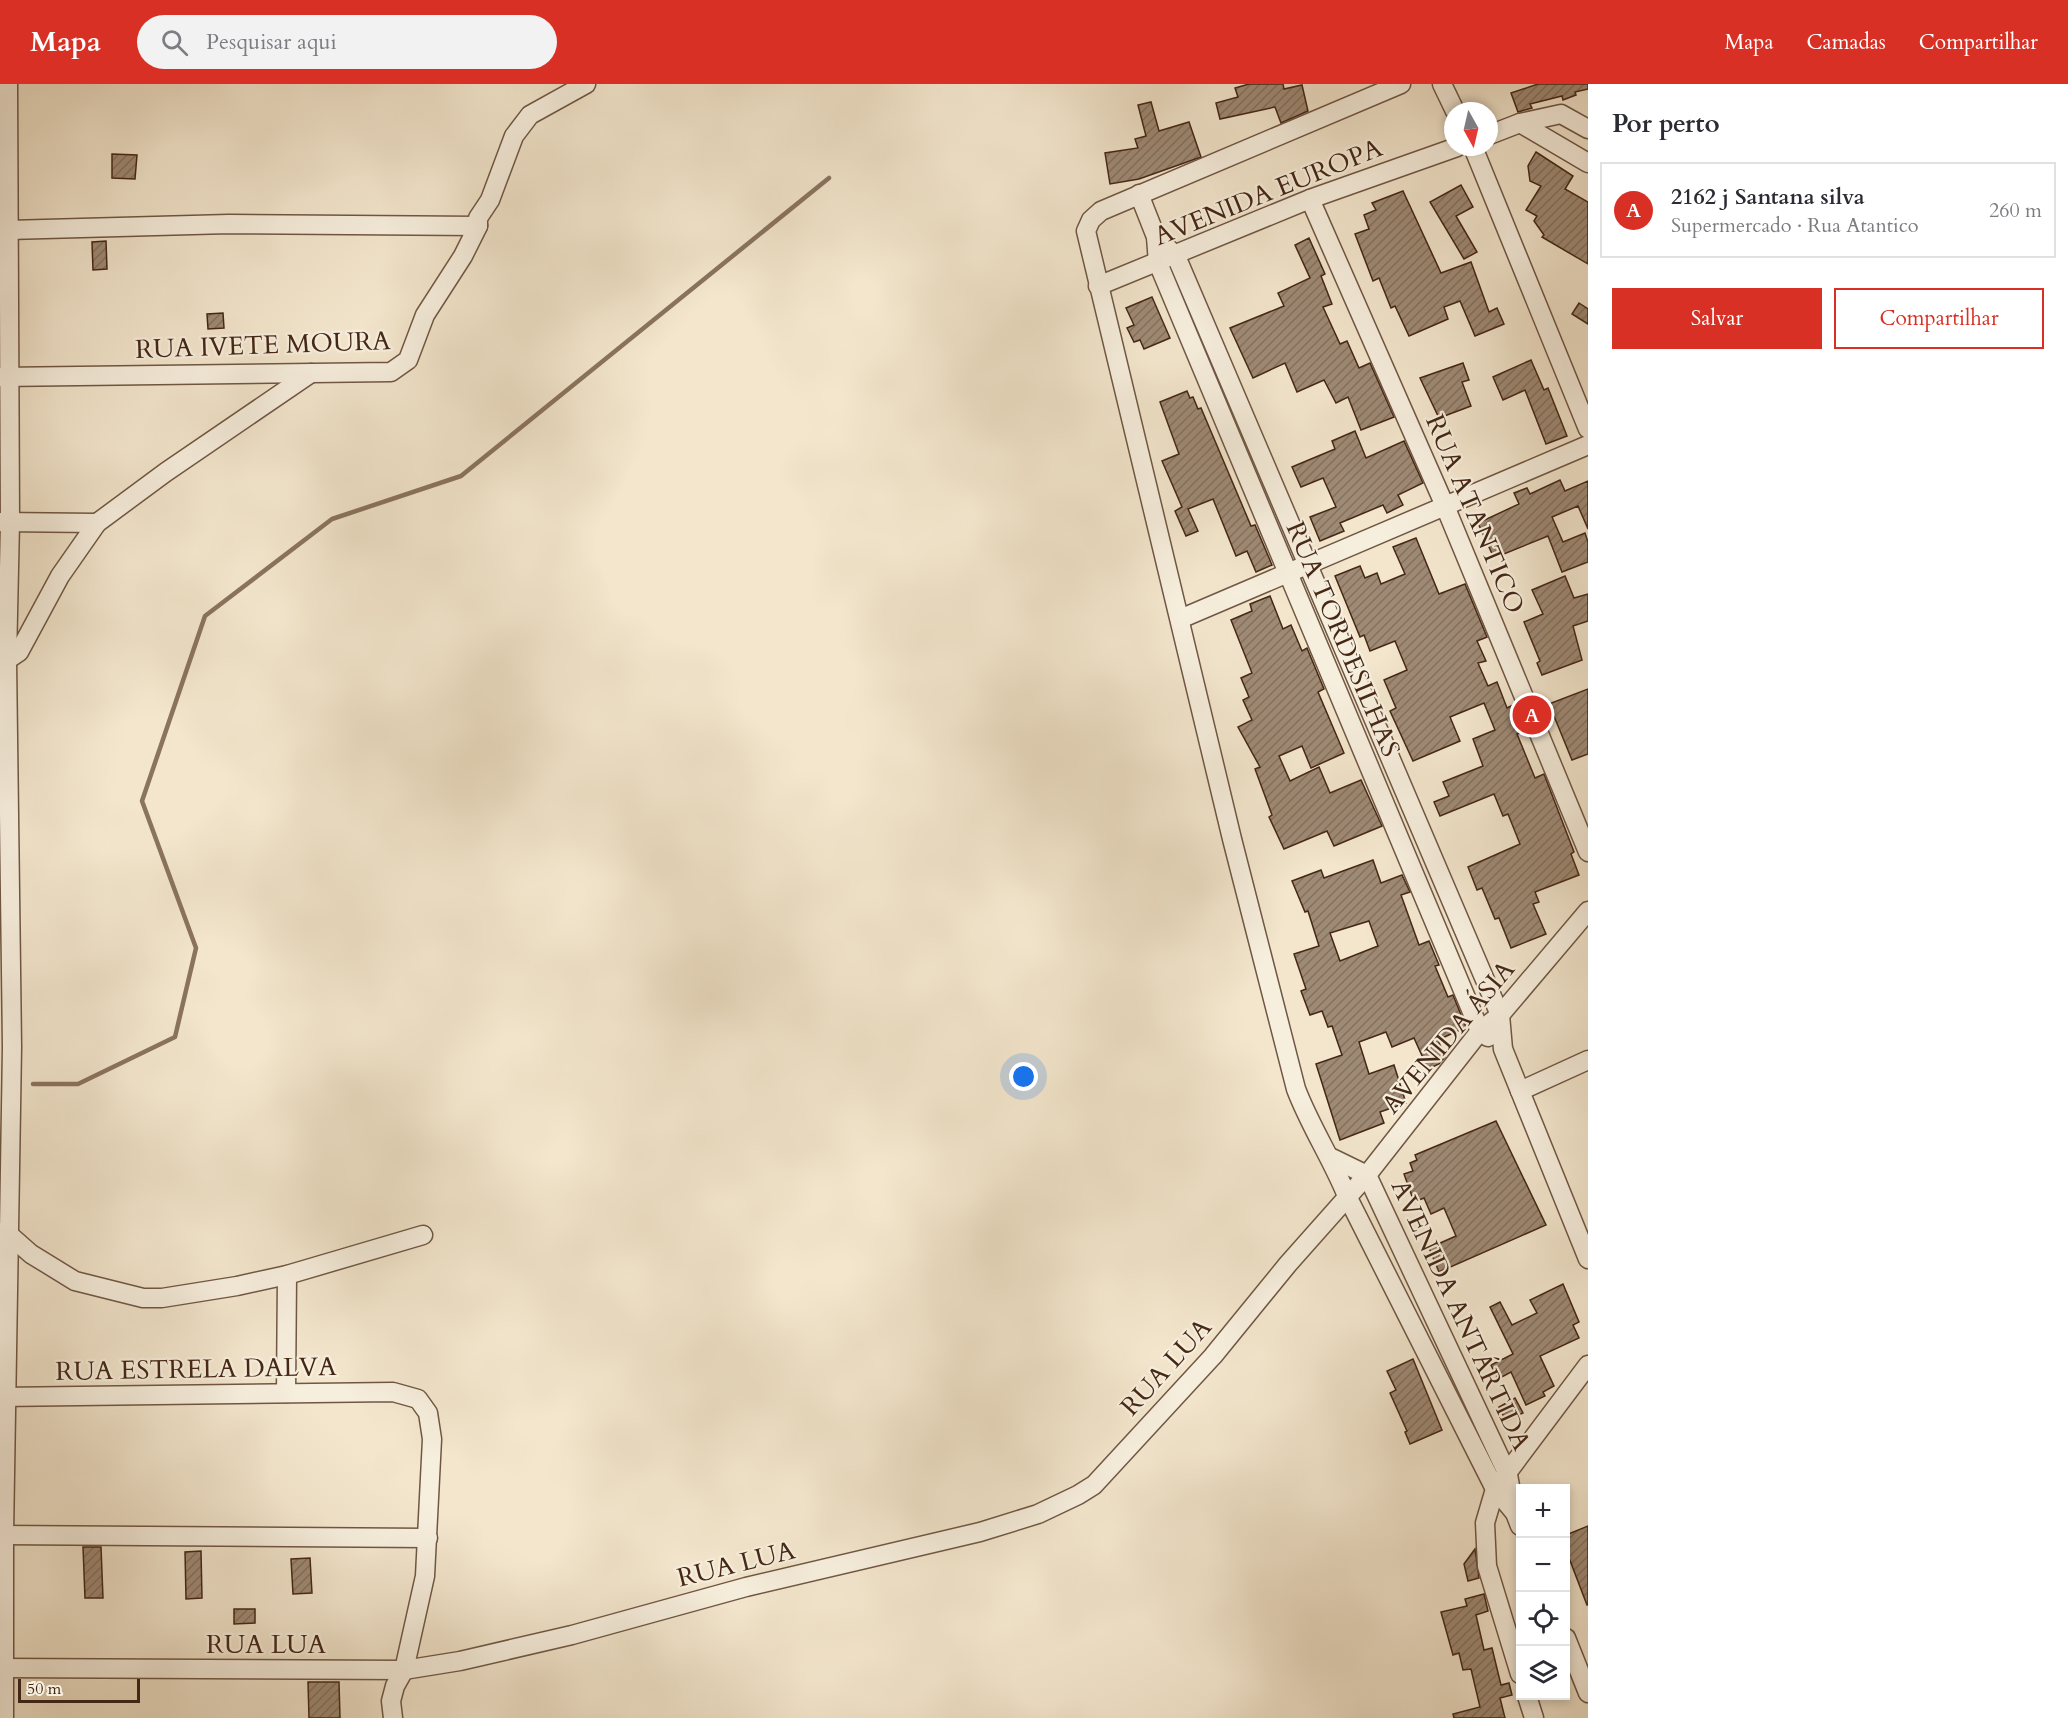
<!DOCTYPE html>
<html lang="pt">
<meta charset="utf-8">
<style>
:root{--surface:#fff;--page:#f2f2f3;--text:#2b2b33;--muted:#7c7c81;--line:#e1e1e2;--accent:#d93025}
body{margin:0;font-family:Cardo,serif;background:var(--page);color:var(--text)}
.controls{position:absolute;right:18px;bottom:18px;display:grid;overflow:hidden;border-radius:0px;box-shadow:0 3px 9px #0003}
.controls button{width:54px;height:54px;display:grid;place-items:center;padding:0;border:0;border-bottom:2px solid var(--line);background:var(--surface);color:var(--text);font:30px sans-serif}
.compass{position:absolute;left:1444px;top:18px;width:54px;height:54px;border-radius:50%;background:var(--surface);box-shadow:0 3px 9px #0003;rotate:172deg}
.scale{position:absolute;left:18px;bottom:15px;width:122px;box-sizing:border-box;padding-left:6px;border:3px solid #452716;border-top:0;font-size:16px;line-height:21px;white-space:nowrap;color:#452716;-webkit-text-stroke:4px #f7efde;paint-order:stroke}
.you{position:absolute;left:1024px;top:993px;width:21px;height:21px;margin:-15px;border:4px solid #fff;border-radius:50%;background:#1a73e8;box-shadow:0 0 0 9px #1a73e833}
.badge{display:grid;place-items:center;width:39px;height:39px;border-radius:50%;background:var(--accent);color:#fff;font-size:20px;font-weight:700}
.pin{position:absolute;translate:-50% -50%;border:3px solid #fff;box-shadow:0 2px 6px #0006}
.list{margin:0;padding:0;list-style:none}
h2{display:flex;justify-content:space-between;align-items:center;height:78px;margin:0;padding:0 24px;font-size:26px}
h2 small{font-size:20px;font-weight:400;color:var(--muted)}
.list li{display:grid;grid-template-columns:39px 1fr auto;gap:18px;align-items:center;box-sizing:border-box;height:96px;margin:0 12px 12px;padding:0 12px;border:2px solid var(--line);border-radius:0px}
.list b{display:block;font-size:22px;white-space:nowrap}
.list p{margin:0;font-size:20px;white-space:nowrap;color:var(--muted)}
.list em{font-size:20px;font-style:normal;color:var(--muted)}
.actions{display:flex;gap:12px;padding:18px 24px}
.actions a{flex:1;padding:14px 0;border:2px solid var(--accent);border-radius:0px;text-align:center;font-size:21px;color:var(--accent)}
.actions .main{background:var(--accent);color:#fff}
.icon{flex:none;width:33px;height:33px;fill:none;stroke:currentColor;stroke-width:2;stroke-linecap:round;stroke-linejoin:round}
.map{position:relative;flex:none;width:1588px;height:1634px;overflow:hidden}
header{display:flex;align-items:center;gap:36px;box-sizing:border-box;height:84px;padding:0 30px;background:var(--accent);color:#fff}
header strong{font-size:28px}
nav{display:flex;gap:33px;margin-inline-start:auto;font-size:21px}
.search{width:420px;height:54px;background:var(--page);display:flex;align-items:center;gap:15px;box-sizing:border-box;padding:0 21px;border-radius:33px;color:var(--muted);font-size:22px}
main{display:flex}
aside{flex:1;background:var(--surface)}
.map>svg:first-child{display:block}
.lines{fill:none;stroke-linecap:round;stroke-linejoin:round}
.stream{stroke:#8a735f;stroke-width:4.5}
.building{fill:url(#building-hatch);stroke:#452716;stroke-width:1.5;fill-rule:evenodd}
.street-casing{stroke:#705744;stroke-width:21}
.street{stroke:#f7efde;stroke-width:18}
.labels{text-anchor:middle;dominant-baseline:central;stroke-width:4.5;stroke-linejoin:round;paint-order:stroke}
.street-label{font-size:26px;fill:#452716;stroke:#f7efde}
</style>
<header>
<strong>Mapa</strong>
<div class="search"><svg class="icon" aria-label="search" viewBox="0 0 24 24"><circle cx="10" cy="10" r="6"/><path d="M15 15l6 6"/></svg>Pesquisar aqui</div>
<nav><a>Mapa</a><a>Camadas</a><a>Compartilhar</a></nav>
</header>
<main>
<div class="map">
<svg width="1588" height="1634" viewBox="0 0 1588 1634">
<defs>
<pattern id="building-hatch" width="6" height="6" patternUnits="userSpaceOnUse" patternTransform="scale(1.5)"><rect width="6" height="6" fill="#9f8a75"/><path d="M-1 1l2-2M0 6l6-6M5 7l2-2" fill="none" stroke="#83715f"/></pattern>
</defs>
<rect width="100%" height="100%" fill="#f3e6cd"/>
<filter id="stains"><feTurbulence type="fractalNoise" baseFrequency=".00333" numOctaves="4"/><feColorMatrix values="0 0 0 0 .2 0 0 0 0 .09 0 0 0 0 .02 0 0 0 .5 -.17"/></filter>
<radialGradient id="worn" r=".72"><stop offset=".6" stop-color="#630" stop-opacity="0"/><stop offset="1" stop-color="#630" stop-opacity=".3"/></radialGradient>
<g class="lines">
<path class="stream" d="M33 1000H78L175 953 196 864 142 717 205 532 332 435 461 392 829 94"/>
</g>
<g class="building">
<path d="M1249 0H1283L1284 5 1302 1 1308 27 1281 39 1275 23 1220 35 1216 19 1238 13 1235 4Z"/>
<path d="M1538 0H1588V5L1575 8 1576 11 1563 16 1562 12 1530 20 1532 24 1518 28 1511 9Z"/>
<path d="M1151 18 1159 47 1189 38 1201 73 1139 95 1110 100 1105 69 1138 64 1135 55 1146 52 1138 21Z"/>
<path d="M1536 68 1573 92 1565 105 1588 118V180L1542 153 1544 151 1534 137 1537 132 1526 126 1541 102 1530 97 1528 82Z"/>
<path d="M112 70 137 71 135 95 112 94Z"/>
<path d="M1461 101 1473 123 1456 132 1477 168 1464 175 1430 118Z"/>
<path d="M1403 107 1441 189 1471 178 1489 228 1497 224 1504 240 1475 252 1460 217 1444 223 1448 235 1409 252 1395 222 1391 224 1379 194 1373 197 1355 150 1369 145 1364 131 1376 126 1372 119Z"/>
<path d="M1309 154 1325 190 1321 192 1332 220 1323 223 1340 260 1347 257 1359 284 1370 279 1394 333 1361 346 1348 313 1336 319 1324 296 1297 308 1285 279 1253 294 1230 244 1284 222 1278 209 1310 194 1295 161Z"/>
<path d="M106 157 107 185 93 186 92 158Z"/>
<path d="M1152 213 1170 254 1144 265 1140 256 1134 258 1127 244 1134 241 1126 224Z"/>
<path d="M1579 219 1588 225V240L1572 230Z"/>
<path d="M223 229 224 244 208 245 207 230Z"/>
<path d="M1531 276 1544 306 1548 304 1567 352 1546 360 1525 306 1503 316 1493 293Z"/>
<path d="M1463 279 1469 296 1462 298 1471 322 1439 334 1420 294Z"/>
<path d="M1187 307 1190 314 1193 313 1198 325 1201 324 1251 442 1255 441 1272 481 1256 488 1247 467 1236 472 1213 415 1188 425 1198 447 1186 452 1175 427 1182 423 1162 377 1179 370 1160 318Z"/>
<path d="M1355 347 1366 374 1404 357 1423 399 1398 411 1403 421 1387 429 1383 421 1340 439 1344 447 1320 457 1310 433 1336 423 1323 394 1301 403 1292 383 1335 365 1332 357Z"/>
<path d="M1560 396 1565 407 1588 397V445L1578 422 1552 433 1563 458 1585 449 1588 458V478L1562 488 1548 452 1494 474 1478 439 1519 420 1514 409 1527 404 1530 410Z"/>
<path d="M1416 454 1439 510 1465 500 1487 553 1477 557 1486 577 1478 579 1488 602 1497 598 1507 624 1515 620 1526 647 1517 650 1535 694 1544 690 1574 768 1571 770 1579 791 1535 808 1539 818 1533 820 1546 850 1511 864 1499 834 1495 835 1482 804 1477 806 1468 783 1520 760 1508 730 1503 732 1494 710 1440 732 1434 718 1449 712 1443 698 1483 682 1473 655 1495 646 1484 619 1450 633 1460 657 1413 677 1390 627 1396 624 1384 596 1407 586 1395 557 1370 567 1364 551 1360 553 1335 492 1360 482 1365 494 1377 489 1381 500 1405 490 1393 463Z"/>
<path d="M1565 492 1574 514 1588 510V537L1573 542 1582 576 1542 591 1537 579 1540 577 1524 538 1543 530 1532 506Z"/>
<path d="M1270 512 1283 545 1291 541 1302 567 1307 564 1324 605 1318 608 1344 669 1311 684 1302 662 1279 672 1290 697 1319 683 1330 709 1361 696 1382 742 1334 762 1327 747 1284 765 1269 733 1272 731 1255 685 1260 683 1238 643 1252 636 1243 616 1249 613 1241 594 1252 589 1231 536 1252 527 1250 520Z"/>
<path d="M1588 605V670L1572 676 1549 620Z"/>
<path d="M1373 776 1381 799 1402 791 1410 808 1401 811 1419 861 1429 857 1439 881 1435 882 1448 913 1453 911 1466 943 1438 956 1445 973 1439 980 1428 985 1414 954 1392 963 1386 948 1359 958 1369 990 1394 981 1406 1019 1380 1028 1384 1039 1340 1056 1316 980 1342 971 1332 942 1328 943 1322 927 1310 931 1301 907 1306 905 1294 870 1319 862 1308 827 1305 828 1292 797 1321 786 1324 794ZM1369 837 1378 862 1340 877 1330 849Z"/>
<path d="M1496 1037 1546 1141 1439 1188 1429 1164 1456 1152 1444 1124 1431 1130 1424 1114 1414 1118 1404 1090 1413 1087 1410 1079 1417 1076 1415 1071Z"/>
<path d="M1563 1200 1579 1238 1573 1241 1579 1254 1540 1272 1554 1302 1543 1308 1545 1312 1526 1321 1511 1288 1498 1295 1491 1281 1513 1270 1490 1223 1500 1218 1512 1241 1537 1229 1530 1216Z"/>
<path d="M1413 1275 1442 1346 1410 1360 1405 1348 1407 1347 1390 1309 1396 1306 1387 1287Z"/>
<path d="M1515 1314 1523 1329 1506 1337 1499 1323Z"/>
<path d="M1588 1442V1521H1587L1566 1466V1451Z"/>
<path d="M83 1463H101L103 1514H85Z"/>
<path d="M1475 1465 1479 1494 1468 1497 1464 1480Z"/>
<path d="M201 1467 202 1514 186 1515 185 1468Z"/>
<path d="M310 1474 312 1509 293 1510 291 1475Z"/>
<path d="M1484 1510 1488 1527 1476 1531 1484 1566 1492 1564 1501 1601 1509 1599 1512 1611 1500 1614 1505 1634H1454L1453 1630 1480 1623 1471 1585 1463 1586 1459 1569 1453 1571 1441 1528 1467 1522 1465 1515Z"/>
<path d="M234 1525H255V1539L234 1540Z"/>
<path d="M308 1598H339L340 1634H309Z"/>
</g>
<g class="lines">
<defs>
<g id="street">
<path d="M1401 0 1101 127 1091 136 1086 147 1232 755 1296 1005C1310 1042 1332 1075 1347 1112L1495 1405 1515 1429"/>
<path d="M1442 0 1455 27"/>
<path d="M1520 39 1588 79"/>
<path d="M1489 51 1520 39 1561 30 1588 45"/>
<path d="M1473 63 1588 345"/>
<path d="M1139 110 1156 153 1158 179 1480 947 1488 953"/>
<path d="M1310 115 1445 422 1588 768"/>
<path d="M8 146 229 140 478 142V134L490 116 514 52 530 31 586 0"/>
<path d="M1156 153 1176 172 1500 931 1503 965 1588 1175"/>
<path d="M1098 202 1310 115 1457 63"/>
<path d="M0 293 391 288 408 276 425 231 463 172 478 142"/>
<path d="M0 438 97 439"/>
<path d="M1180 535 1588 361"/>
<path d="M0 576H7L19 568 60 492 97 439 166 388 311 289"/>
<path d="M1520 1007 1588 976"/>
<path d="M1332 1074 1367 1091 1508 1391 1515 1429 1520 1442"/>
<path d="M5 1147 31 1170 75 1197 143 1214H162L237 1202 287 1191 423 1151"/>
<path d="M286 1309 287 1191"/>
<path d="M0 1313 393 1308 418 1315 428 1329 432 1355 425 1492 404 1586 395 1602 391 1617 393 1634"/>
<path d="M0 1451 428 1454"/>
<path d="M1566 1554 1588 1609"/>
<path d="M0 1584 404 1586 460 1577 572 1551 746 1503 980 1448 1038 1430 1078 1411 1094 1401 1213 1272 1288 1180 1367 1091 1480 947 1500 931 1588 827"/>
<path d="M1520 1590 1487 1482 1485 1439 1495 1405 1588 1281"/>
<path d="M1527 1612 1534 1634"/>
<path d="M4 1634V1451L12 963 7 576 10 438 8 0"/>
</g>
</defs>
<use href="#street" class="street-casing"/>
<use href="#street" class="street"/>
</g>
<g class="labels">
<g class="street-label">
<text transform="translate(1268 108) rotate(-22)">AVENIDA EUROPA</text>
<text transform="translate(263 261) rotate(-2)">RUA IVETE MOURA</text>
<text transform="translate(1475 430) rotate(67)">RUA ATANTICO</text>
<text transform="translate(1343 555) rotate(67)">RUA TORDESILHAS</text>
<text transform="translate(1448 953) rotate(-50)">AVENIDA ÁSIA</text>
<text transform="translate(1461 1231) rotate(65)">AVENIDA ANTÁRTIDA</text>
<text transform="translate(1166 1283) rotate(-48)">RUA LUA</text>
<text transform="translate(196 1285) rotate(-1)">RUA ESTRELA DALVA</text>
<text transform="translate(736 1480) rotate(-14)">RUA LUA</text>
<text x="266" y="1560">RUA LUA</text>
</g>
</g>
<rect width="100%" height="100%" filter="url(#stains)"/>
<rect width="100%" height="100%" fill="url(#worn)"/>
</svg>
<div class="controls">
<button>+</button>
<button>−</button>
<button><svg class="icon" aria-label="locate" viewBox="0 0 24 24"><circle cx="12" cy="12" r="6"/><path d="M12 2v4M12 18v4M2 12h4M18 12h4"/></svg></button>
<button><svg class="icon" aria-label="layers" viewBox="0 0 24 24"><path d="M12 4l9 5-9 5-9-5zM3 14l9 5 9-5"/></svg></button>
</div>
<svg class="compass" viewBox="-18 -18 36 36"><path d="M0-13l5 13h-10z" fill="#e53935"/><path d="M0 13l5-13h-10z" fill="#7c7c81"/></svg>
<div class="scale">50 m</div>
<div class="you"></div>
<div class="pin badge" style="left:1532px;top:631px">A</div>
</div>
<aside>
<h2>Por perto<small></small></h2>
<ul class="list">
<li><span class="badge">A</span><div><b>2162 j Santana silva</b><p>Supermercado · Rua Atantico</p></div><em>260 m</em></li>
</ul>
<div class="actions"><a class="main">Salvar</a><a>Compartilhar</a></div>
</aside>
</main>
